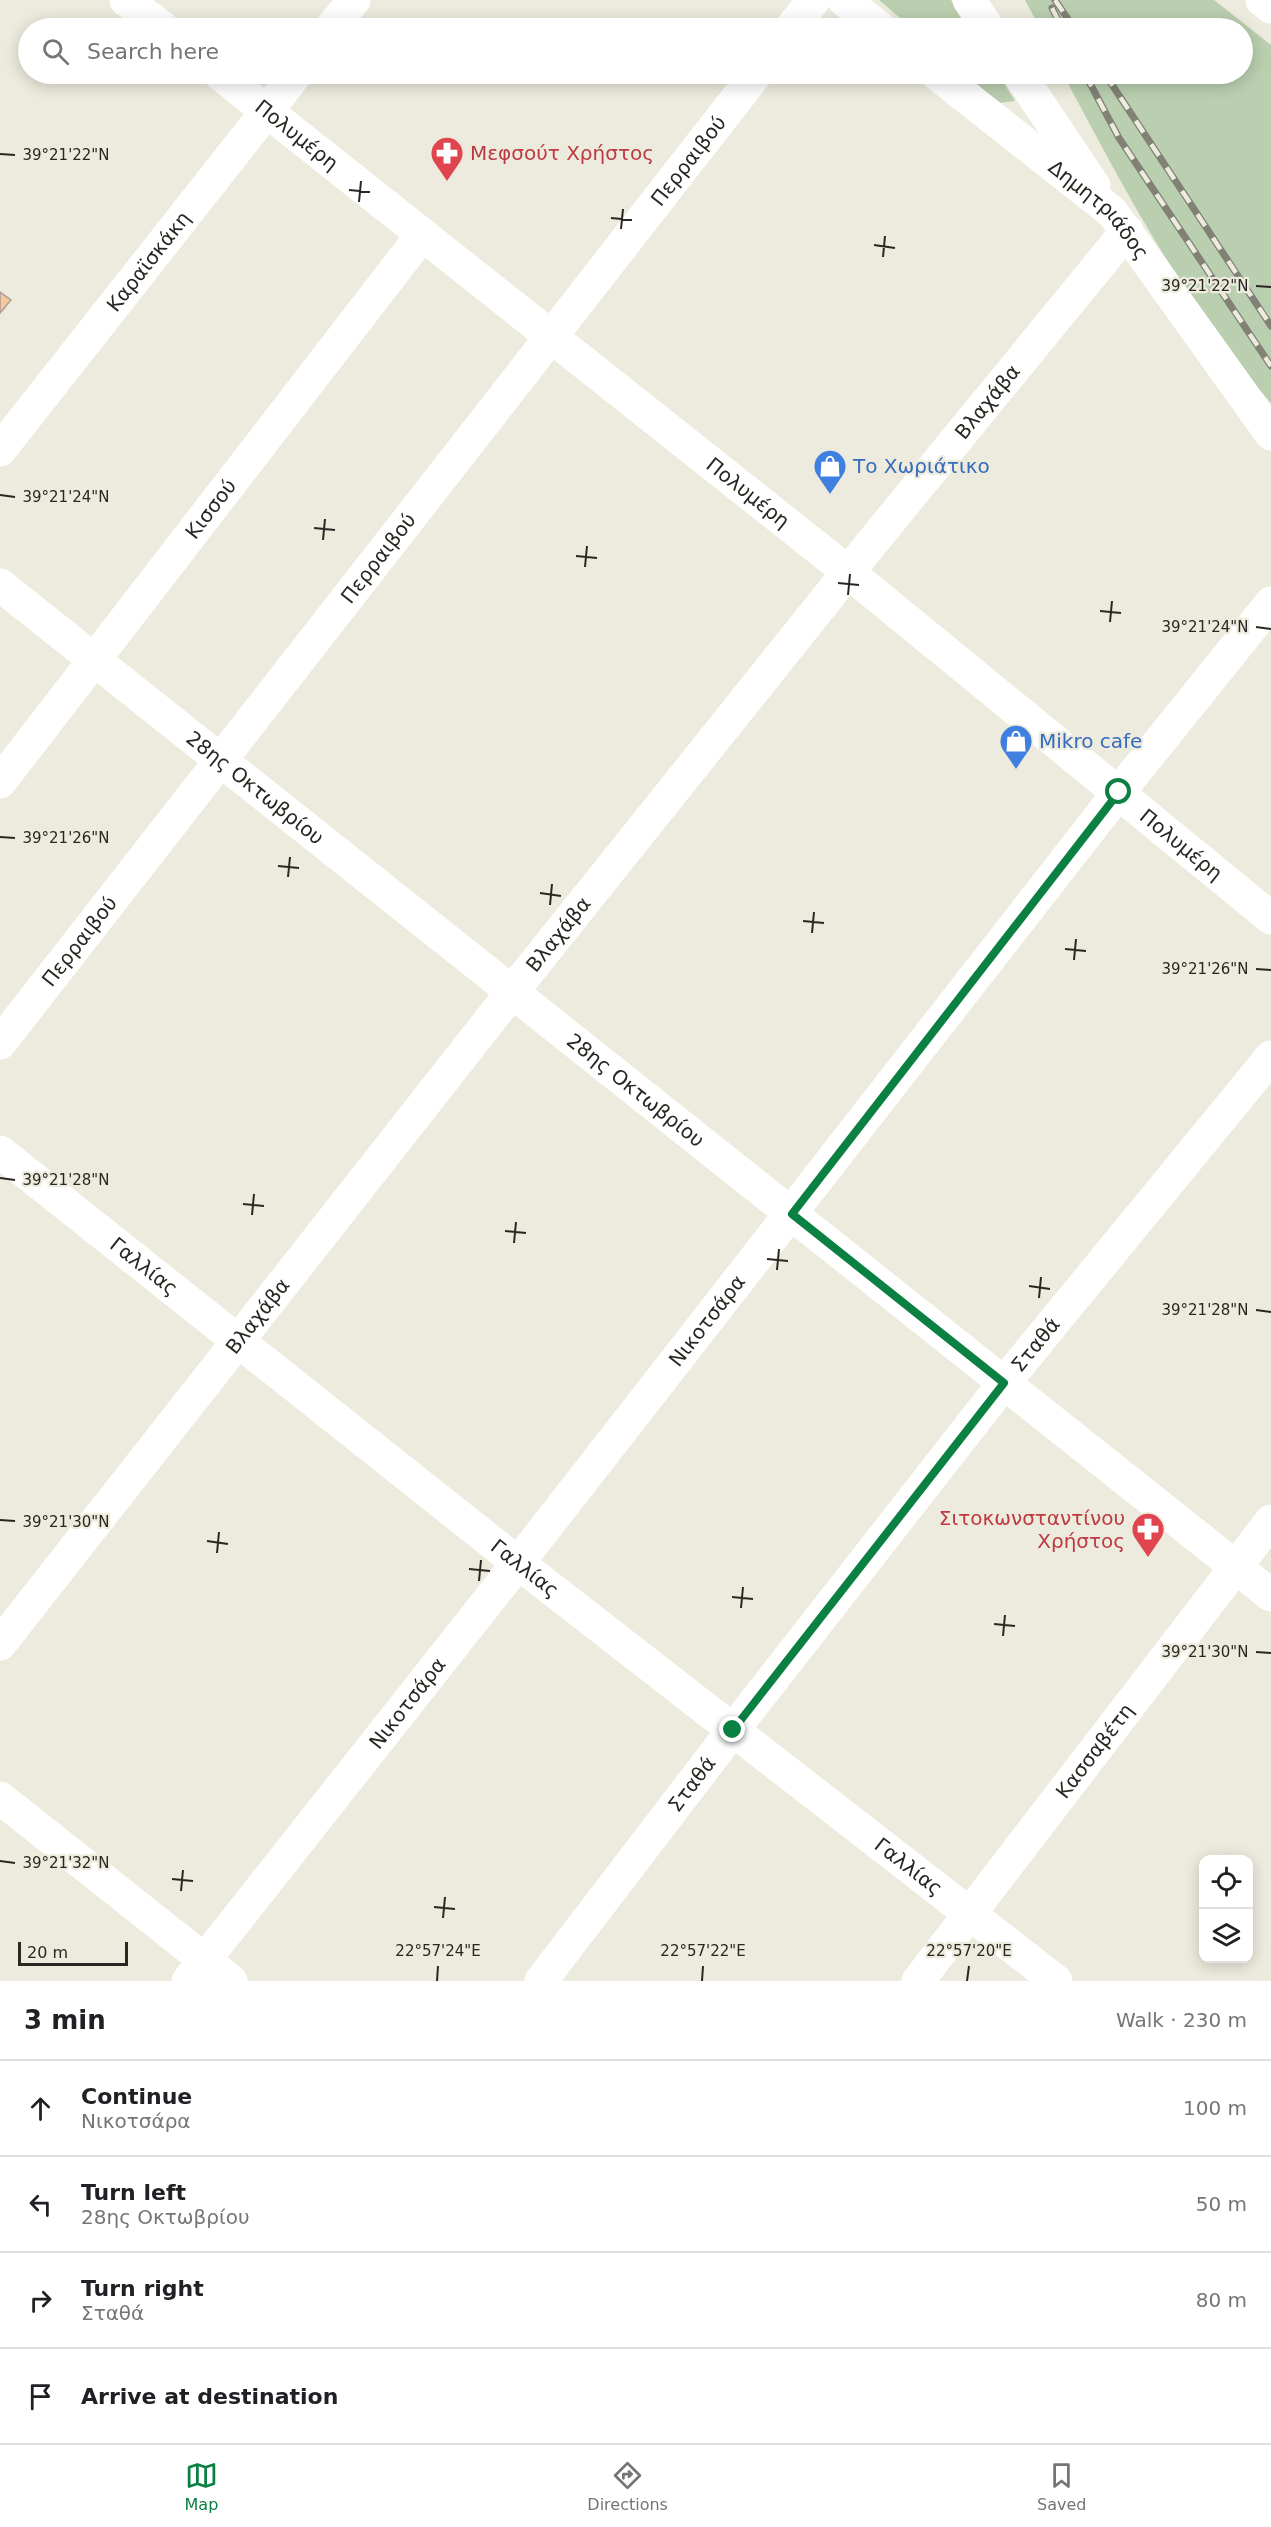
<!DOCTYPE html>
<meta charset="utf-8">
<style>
:root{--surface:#fff;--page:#f6f6f6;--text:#202124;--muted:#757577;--line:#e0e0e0;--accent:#0b8043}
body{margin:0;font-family:"DejaVu Sans",sans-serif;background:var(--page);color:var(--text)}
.controls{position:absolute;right:18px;bottom:18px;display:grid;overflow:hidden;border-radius:12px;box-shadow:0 3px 15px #0003}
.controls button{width:54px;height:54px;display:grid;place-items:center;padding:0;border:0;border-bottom:2px solid var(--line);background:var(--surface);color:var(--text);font:30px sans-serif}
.scale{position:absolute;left:18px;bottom:15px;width:110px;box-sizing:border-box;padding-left:6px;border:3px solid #282722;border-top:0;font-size:16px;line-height:21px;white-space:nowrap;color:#282722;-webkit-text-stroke:4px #edebdd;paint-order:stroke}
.stop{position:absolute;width:18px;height:18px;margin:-14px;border:4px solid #0b8043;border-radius:50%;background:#fff}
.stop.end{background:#0b8043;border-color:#fff;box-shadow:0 2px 6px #0008}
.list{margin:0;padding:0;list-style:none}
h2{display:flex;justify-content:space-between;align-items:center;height:78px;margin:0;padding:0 24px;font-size:26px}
h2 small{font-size:20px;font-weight:400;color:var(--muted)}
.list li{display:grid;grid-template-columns:39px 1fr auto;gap:18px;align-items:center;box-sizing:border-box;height:96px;padding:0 24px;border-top:2px solid var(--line)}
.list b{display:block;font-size:22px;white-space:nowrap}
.list p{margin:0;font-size:20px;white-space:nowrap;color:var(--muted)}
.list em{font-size:20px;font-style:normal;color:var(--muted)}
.icon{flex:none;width:33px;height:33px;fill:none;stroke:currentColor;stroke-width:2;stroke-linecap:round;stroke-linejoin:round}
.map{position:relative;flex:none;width:1271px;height:1981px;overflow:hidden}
.search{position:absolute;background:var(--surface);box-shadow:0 3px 15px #0003;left:18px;right:18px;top:18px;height:66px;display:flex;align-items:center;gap:15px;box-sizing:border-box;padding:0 21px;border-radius:33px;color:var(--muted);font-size:22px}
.sheet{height:462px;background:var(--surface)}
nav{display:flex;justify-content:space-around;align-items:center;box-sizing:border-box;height:84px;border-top:2px solid var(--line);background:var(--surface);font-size:16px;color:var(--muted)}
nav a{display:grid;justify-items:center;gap:3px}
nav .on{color:var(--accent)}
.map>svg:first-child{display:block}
.green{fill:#bacfaf}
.building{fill:#f9c79c;stroke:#aba097;stroke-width:1.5}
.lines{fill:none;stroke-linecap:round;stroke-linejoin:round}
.minor{stroke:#fff;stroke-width:33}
.major{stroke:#fff;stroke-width:33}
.rail-casing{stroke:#828177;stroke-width:7}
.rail{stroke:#edebdd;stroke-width:4.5;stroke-dasharray:14;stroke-linecap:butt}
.route{stroke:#0b8043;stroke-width:8}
.ticks{fill:none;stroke:#282722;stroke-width:2}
.labels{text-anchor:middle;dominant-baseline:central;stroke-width:4.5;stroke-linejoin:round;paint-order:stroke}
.street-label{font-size:20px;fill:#282722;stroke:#edebdd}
.health-label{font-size:20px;fill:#be3a42;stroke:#edebdd;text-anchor:start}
.shop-label{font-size:20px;fill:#366cbe;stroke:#edebdd;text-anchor:start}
.ticks-label{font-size:15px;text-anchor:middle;fill:#282722;stroke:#edebdd;stroke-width:4.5;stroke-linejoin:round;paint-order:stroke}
</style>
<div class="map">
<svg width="1271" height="1981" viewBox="0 0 1271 1981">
<rect width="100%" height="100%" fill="#edebdd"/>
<g class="green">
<path d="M879 0H951L969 28H912Z"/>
<path d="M1025 0H1214L1271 45V403C1186 307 1123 187 1063 74H1242V28H1040Z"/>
<path d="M965 74H998L1015 101 999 103Z"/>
</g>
<path class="building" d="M0 292 11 300 0 313Z"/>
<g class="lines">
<g class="minor">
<path d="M844 0 880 28"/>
<path d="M969 0 988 28"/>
<path d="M1262 0 1271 7"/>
<path d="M331 28 354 0"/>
<path d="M791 28 814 0"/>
<path id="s1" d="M937 74 1112 212 1271 434"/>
<path d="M1019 74 1094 186"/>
<path id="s2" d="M0 450 296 74"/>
<path id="s3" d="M0 585 1271 1595"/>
<path id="s4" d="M0 782 422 235"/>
<path id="s5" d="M0 1043 756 74"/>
<path id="s6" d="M0 1152 518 1563 1056 1981"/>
<path id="s7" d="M0 1644 512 992 848 572 1127 231"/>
<path d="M0 1798 231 1981"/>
<path id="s8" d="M188 1981 518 1563 1119 792 1271 603"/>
<path id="s9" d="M541 1981 733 1730 1004 1383 1271 1057"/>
<path id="s10" d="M918 1981 1271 1521"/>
</g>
<g class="major">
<path d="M126 0 163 28"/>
<path id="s11" d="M220 74 848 572 1271 918"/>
</g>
<defs>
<g id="rail">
<path d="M1055 0 1074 28"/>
<path d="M1052 8 1062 28"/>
<path d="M1085 74 1119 138 1271 366"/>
<path d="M1105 74 1271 326"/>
</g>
</defs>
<use href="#rail" class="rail-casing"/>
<use href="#rail" class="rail"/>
</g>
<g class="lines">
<path class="route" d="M733 1730 1004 1383 792 1214 1119 792"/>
</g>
<path class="ticks" d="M0 154 15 155M349 190 370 192M359 202 361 181M611 218 632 220M621 229 623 209M874 245 895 248M883 257 885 236M1256 286 1271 287M0 495 15 497M314 528 335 530M323 540 325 519M576 556 597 558M585 567 587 546M838 583 859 585M848 595 850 574M1100 611 1121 613M1110 622 1112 601M1256 627 1271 629M0 837 15 838M278 866 299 868M288 877 290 857M540 893 561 896M550 905 552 884M803 921 824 923M812 933 814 912M1065 949 1086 951M1074 960 1076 939M1256 969 1271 970M0 1178 15 1180M243 1204 264 1206M252 1215 254 1194M505 1231 526 1233M514 1243 516 1222M767 1259 788 1261M777 1270 779 1249M1029 1286 1050 1289M1039 1298 1041 1277M1256 1310 1271 1312M0 1520 15 1521M207 1541 228 1544M217 1553 219 1532M469 1569 490 1571M479 1581 481 1560M732 1597 753 1599M741 1608 743 1587M994 1624 1015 1626M1003 1636 1005 1615M1256 1652 1271 1653M0 1861 15 1863M172 1879 193 1881M181 1891 183 1870M434 1907 455 1909M443 1918 445 1897M437 1981 438 1966M702 1981 703 1966M967 1981 969 1966"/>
<defs>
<symbol id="pharmacy-pin" viewBox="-11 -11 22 30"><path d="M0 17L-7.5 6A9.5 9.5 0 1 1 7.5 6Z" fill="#e0444e" stroke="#edebdd"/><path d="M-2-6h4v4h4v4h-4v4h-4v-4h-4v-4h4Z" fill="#fff"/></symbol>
<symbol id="shop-pin" viewBox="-11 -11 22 30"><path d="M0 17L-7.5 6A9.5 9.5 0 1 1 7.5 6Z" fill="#3f7fe0" stroke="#edebdd"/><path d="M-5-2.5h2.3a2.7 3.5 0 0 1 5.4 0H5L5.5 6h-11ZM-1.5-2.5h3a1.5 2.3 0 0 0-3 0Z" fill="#fff"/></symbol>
</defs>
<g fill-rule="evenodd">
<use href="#pharmacy-pin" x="428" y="134" width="38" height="52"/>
<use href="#shop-pin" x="811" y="447" width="38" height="52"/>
<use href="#shop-pin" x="997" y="722" width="38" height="52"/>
<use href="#pharmacy-pin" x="1129" y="1510" width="38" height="52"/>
</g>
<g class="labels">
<g class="street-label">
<text stroke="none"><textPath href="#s11" startOffset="98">Πολυμέρη</textPath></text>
<text stroke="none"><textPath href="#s5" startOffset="1119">Περραιβού</textPath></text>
<text stroke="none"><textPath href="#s1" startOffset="212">Δημητριάδος</textPath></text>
<text stroke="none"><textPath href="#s2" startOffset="240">Καραϊσκάκη</textPath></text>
<text stroke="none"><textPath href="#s7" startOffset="1587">Βλαχάβα</textPath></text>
<text stroke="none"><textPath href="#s11" startOffset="674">Πολυμέρη</textPath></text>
<text stroke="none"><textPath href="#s4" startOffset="345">Κισσού</textPath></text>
<text stroke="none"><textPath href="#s5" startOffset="615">Περραιβού</textPath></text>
<text stroke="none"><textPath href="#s3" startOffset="326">28ης Οκτωβρίου</textPath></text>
<text stroke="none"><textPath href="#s11" startOffset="1232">Πολυμέρη</textPath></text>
<text stroke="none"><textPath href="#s7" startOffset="903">Βλαχάβα</textPath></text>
<text stroke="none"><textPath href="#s5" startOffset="129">Περραιβού</textPath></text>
<text stroke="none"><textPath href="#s3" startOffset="812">28ης Οκτωβρίου</textPath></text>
<text stroke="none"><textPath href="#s6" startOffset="184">Γαλλίας</textPath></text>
<text stroke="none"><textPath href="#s7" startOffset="417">Βλαχάβα</textPath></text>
<text stroke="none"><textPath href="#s8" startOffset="840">Νικοτσάρα</textPath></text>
<text stroke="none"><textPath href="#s9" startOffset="806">Σταθά</textPath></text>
<text stroke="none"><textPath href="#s6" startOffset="670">Γαλλίας</textPath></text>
<text stroke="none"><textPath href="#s8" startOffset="354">Νικοτσάρα</textPath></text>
<text stroke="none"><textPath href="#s10" startOffset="290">Κασσαβέτη</textPath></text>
<text stroke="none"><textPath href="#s9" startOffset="248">Σταθά</textPath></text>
<text stroke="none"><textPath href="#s6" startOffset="1156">Γαλλίας</textPath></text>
</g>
<g class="health-label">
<text x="470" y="153">Μεφσούτ Χρήστος</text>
<text x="1125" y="1518" text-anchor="end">Σιτοκωνσταντίνου<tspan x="1125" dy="23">Χρήστος</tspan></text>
</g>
<g class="shop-label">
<text x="853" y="466">Το Χωριάτικο</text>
<text x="1039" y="741">Mikro cafe</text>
</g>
</g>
<g class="ticks-label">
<text x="66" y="160">39°21'22"N</text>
<text x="1205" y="291">39°21'22"N</text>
<text x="66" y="502">39°21'24"N</text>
<text x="1205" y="632">39°21'24"N</text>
<text x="66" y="843">39°21'26"N</text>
<text x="1205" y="974">39°21'26"N</text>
<text x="66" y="1185">39°21'28"N</text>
<text x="1205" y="1315">39°21'28"N</text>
<text x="66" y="1527">39°21'30"N</text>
<text x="1205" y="1657">39°21'30"N</text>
<text x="66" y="1868">39°21'32"N</text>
<text x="438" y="1956">22°57'24"E</text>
<text x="703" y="1956">22°57'22"E</text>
<text x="969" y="1956">22°57'20"E</text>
</g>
</svg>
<div class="controls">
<button><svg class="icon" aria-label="locate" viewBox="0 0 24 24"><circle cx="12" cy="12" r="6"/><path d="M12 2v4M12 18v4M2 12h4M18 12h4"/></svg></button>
<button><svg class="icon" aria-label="layers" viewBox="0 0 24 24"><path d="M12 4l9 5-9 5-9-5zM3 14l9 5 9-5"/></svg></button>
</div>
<div class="scale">20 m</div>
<div class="stop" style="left:1119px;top:792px"></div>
<div class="stop end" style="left:733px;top:1730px"></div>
<div class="search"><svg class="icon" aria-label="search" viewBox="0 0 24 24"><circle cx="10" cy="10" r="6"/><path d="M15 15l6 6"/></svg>Search here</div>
</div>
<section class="sheet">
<h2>3 min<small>Walk · 230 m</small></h2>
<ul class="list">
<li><svg class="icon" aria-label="ahead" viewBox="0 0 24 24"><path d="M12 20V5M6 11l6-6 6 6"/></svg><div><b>Continue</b><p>Νικοτσάρα</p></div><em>100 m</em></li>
<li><svg class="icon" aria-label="left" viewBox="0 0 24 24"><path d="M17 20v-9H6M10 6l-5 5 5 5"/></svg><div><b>Turn left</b><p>28ης Οκτωβρίου</p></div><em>50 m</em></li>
<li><svg class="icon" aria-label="right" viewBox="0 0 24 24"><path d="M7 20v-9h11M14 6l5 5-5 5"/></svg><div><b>Turn right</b><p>Σταθά</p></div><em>80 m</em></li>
<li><svg class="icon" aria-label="arrive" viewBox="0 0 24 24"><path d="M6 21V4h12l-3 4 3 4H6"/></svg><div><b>Arrive at destination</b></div></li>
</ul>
</section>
<nav>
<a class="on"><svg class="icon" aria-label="map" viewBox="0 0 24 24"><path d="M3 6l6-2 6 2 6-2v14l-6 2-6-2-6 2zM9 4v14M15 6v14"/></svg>Map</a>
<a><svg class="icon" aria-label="directions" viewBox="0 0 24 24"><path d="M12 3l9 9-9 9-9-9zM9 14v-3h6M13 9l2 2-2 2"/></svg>Directions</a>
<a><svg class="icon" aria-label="saved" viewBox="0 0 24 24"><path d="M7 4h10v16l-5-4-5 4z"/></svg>Saved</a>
</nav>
